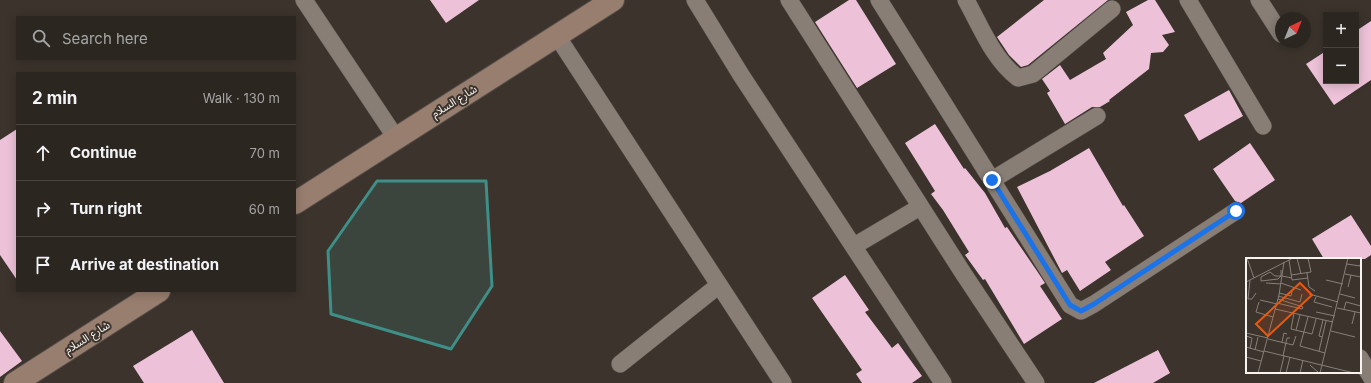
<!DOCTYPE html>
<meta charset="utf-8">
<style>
:root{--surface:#2c2621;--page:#38322e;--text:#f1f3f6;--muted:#a6a5a5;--line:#48433f}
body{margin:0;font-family:Inter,"Noto Sans Arabic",sans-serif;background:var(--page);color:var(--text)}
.controls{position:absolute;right:12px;top:12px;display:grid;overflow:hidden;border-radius:0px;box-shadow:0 2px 10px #0003}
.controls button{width:36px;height:36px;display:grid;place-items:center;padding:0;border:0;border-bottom:1px solid var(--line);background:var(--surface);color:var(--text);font:20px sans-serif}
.compass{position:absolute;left:1275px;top:12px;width:36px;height:36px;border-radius:50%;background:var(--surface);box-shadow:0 2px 10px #0003;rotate:43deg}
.stop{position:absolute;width:12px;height:12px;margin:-9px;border:3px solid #1a73e8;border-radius:50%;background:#fff}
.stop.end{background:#1a73e8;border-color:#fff;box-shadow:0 1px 4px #0008}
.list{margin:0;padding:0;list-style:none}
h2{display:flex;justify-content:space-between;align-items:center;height:52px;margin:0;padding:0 16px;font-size:17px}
h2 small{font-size:13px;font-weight:400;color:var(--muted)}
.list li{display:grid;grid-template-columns:26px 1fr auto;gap:12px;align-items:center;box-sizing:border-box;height:56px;padding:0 16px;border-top:1px solid var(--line)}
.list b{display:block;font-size:15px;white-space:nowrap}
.list em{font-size:13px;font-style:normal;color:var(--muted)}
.icon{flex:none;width:22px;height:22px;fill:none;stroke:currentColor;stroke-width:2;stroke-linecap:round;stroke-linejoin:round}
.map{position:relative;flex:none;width:1371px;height:383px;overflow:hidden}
.search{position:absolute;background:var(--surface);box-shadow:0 2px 10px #0003;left:16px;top:16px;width:280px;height:44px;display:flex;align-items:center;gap:10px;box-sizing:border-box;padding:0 14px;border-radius:0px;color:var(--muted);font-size:15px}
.panel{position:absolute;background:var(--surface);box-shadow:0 2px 10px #0003;left:16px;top:72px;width:280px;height:220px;border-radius:0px}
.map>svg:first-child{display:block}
.building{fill:#edc2d9}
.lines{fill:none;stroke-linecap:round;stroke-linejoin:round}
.street-casing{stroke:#564f49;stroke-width:18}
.secondary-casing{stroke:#564f49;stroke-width:24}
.street{stroke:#887e76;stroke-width:17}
.secondary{stroke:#987e6e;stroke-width:22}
.route{stroke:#1a73e8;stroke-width:5}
.marked{fill:#3e8f88;fill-opacity:0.2;stroke:#3e8f88;stroke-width:3;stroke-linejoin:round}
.labels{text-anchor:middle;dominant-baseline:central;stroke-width:4;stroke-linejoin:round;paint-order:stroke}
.street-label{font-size:11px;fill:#f9f3ef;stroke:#3b332c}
.inset-road{fill:none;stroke:#87807a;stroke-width:1}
.view{fill:#e8590c;fill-opacity:0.15;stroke:#e8590c;stroke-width:2}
.inset-edge{fill:none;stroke:#f9f3ef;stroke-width:2}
</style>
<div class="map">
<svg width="1371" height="383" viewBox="0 0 1371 383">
<rect width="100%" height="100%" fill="#3b332c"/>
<g class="building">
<path d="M430 0H479L446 23Z"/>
<path d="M849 0H856L896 64 857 88 815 22Z"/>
<path d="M1044 0H1108L1028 65 1021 67 1009 55 997 37Z"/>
<path d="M1148 0H1155L1175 32 1162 35 1169 45 1163 52 1151 53 1149 69 1109 100 1110 101 1100 107H1092L1065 124 1047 93 1050 91 1042 79 1060 65 1070 80 1106 59 1103 53 1133 25 1126 12Z"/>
<path d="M1371 21V80L1334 105 1306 64 1326 51V81H1356V31Z"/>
<path d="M1229 90 1243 116 1199 141 1184 115Z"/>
<path d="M935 124 964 169 965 168 985 193 1005 228 1007 227 1037 271 1045 283 1040 286 1062 319 1024 344 985 279 983 280 965 255 969 252 943 210 931 194 935 191 905 143Z"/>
<path d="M17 129V280L0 255V140Z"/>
<path d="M1250 143 1275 180 1241 203 1235 201 1213 169Z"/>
<path d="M1089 148 1123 206 1124 205 1144 236 1105 262 1111 270 1080 291 1067 270 1062 273 1017 187 1050 171Z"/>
<path d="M1351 215 1371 246V255L1365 259H1324L1312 239Z"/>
<path d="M845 275 869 310 865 312 892 348 898 343 922 376 912 383H862L856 374 862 370 812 298Z"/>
<path d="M192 330 224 383H144L133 366Z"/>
<path d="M0 331 22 361 0 377Z"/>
<path d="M1158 350 1170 373 1153 383H1094Z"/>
</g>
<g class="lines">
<defs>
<g id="street">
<path d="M304 0 396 138"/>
<path d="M695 0 741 75 943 383"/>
<path d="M789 0 963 273 1036 383"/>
<path d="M879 0 1070 305 1081 311 1094 304 1236 211"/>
<path d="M966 0C981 27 993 59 1018 78L1033 74 1112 9"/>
<path d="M1188 0 1263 126"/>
<path d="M1259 0 1281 34"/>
<path d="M557 36 783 383"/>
<path d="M992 180 1097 116"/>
<path d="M854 246 920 207"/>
<path d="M1360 358 1371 377"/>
<path d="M620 364 719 285"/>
</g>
<g id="secondary">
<path d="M295 203 613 0"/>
<path d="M15 383 159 291"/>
</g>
</defs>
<use href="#street" class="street-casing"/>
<use href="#secondary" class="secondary-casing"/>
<use href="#street" class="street"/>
<use href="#secondary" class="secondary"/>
</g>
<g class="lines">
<path class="route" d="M992 180 1070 305 1081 311 1094 304 1236 211"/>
</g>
<path class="marked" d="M377 181H486L492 286 451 349 331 314 328 251Z"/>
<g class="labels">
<g class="street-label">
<text transform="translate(454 101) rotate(-32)">شارع السلام</text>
<text transform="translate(87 337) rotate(-32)">شارع السلام</text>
</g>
</g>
<g transform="translate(1246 258)">
<rect width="115" height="115" fill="#3b332c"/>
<path class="inset-road" d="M1 0 8 20M51 0 55 16M43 2 46 22 62 20M101 6 114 8 115 3M35 12V18L32 21 15 23V19L24 14 29 18H36L46 20M61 15 63 29 69 33M99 16 115 19M45 17 65 14 62 0M4 22 2 41H6L10 35M80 22 97 26M0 24 47 0M20 25 35 26M35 25 55 32M102 29 105 17M33 35 45 38 46 33M63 36 92 44M94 36 109 40M32 38 54 44 56 36M70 39 68 44 86 49M14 42 31 46M13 44 10 54 27 59M31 45 56 51 57 49 32 41M91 50 115 55M29 51 87 64M98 51 100 44 115 48M70 54 89 58M48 55 45 71 66 76 70 61M62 59 54 88 79 95M106 66 109 54M50 72 54 57M85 73 109 79M0 75 22 80M0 78 6 80 4 91M76 79 73 78 77 62M22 81 47 87 50 78M36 84 38 75 41 76M0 89 18 94M9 92 12 79M18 93 108 115M73 93 80 63M37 98 41 80H44M0 99 15 103M64 107 73 115M12 115 33 37 38 4M34 115 38 98M40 115 44 99M54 115 57 102M74 115 102 0"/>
<path class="view" d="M54 25 66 37 22 78 10 66Z"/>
<rect width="115" height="115" class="inset-edge"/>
</g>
</svg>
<div class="controls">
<button>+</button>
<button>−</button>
</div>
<svg class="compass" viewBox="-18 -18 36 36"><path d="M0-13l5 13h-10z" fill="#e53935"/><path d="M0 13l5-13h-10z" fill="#a6a5a5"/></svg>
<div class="stop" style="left:1236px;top:211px"></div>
<div class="stop end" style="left:992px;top:180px"></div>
<div class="search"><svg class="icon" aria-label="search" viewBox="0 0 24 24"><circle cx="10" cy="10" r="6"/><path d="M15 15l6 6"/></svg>Search here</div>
<section class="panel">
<h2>2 min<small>Walk · 130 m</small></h2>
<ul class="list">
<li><svg class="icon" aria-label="ahead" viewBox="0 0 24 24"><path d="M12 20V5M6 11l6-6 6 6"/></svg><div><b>Continue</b></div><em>70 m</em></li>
<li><svg class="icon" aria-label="right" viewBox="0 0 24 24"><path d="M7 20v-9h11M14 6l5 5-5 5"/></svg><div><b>Turn right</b></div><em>60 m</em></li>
<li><svg class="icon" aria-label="arrive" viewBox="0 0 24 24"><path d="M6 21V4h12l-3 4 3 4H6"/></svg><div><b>Arrive at destination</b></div></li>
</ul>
</section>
</div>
